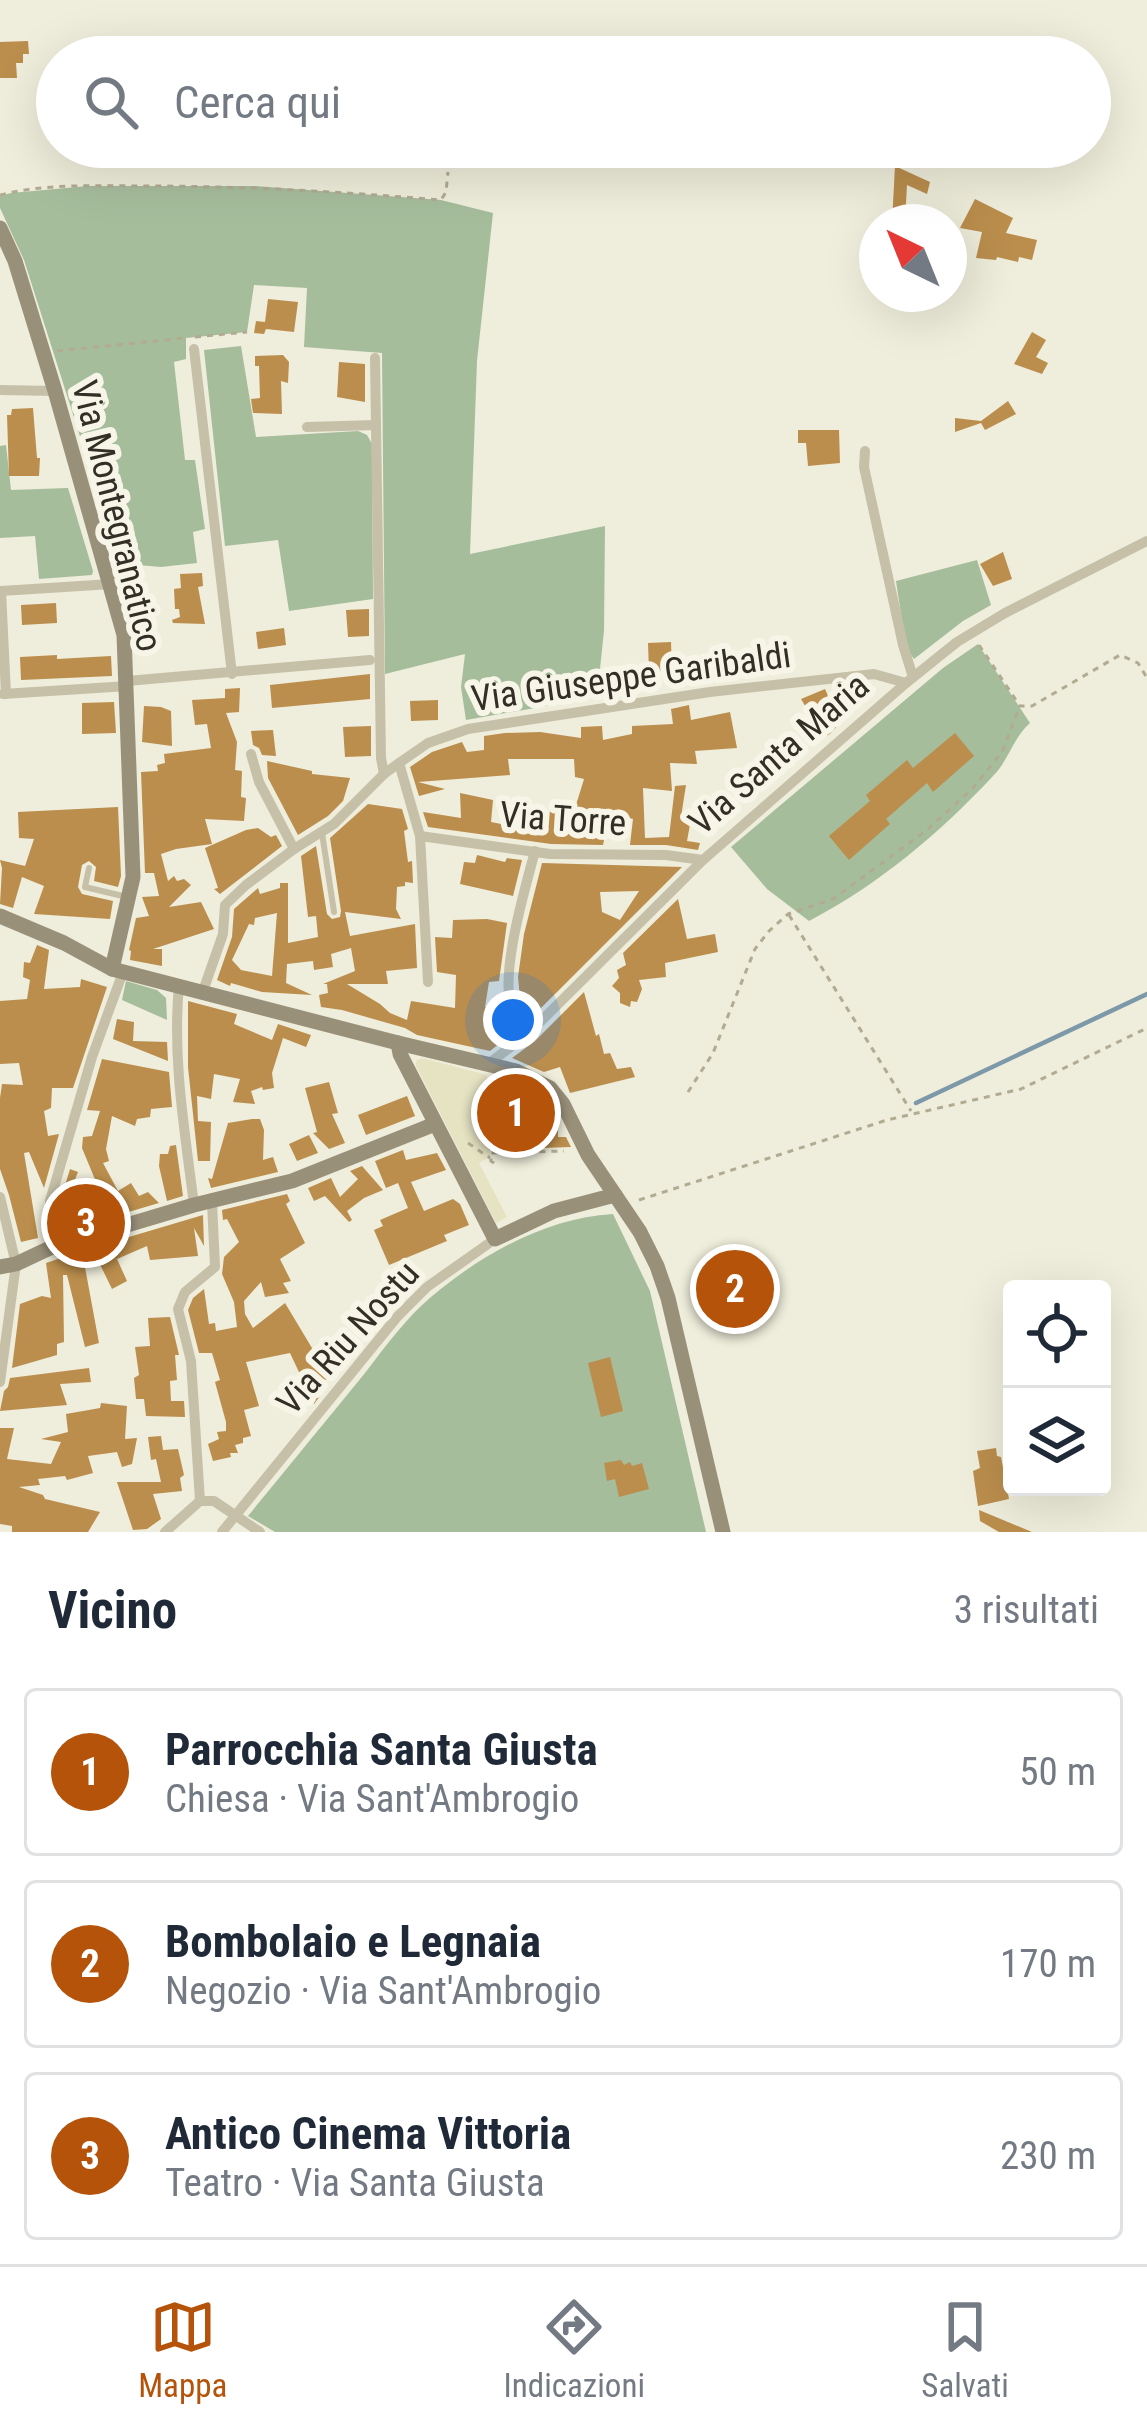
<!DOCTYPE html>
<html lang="it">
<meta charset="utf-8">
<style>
:root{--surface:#fff;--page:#f2f2f3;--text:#1f2937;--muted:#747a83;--line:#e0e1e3;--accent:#b45309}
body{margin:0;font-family:"Roboto Condensed",sans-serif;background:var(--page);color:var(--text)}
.controls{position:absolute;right:36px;bottom:36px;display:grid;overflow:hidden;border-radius:12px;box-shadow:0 12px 48px #0002}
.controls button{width:108px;height:108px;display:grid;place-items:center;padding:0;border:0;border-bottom:3px solid var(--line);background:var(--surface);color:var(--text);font:60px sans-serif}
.compass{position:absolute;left:859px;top:204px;width:108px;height:108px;border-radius:50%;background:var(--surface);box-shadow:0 12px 48px #0002;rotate:317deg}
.you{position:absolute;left:513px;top:1020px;width:42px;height:42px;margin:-30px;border:9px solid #fff;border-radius:50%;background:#1a73e8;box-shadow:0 0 0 18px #1a73e833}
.badge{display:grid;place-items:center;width:78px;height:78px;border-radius:50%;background:var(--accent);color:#fff;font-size:39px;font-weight:700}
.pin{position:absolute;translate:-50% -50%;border:6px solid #fff;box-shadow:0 3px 12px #0006}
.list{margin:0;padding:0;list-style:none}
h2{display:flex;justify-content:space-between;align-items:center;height:156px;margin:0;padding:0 48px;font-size:51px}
h2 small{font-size:39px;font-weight:400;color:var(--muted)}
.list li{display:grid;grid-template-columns:78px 1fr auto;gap:36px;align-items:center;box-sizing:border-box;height:168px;margin:0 24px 24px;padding:0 24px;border:3px solid var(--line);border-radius:12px}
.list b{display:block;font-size:45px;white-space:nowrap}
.list p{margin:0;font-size:39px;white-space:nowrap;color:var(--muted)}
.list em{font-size:39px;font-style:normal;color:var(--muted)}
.icon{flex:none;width:66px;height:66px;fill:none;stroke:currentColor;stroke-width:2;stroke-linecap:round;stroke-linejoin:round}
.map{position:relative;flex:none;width:1147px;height:1532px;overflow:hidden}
.search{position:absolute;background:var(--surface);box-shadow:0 12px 48px #0002;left:36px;right:36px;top:36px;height:132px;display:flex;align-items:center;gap:30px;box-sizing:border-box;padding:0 42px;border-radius:66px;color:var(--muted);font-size:45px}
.sheet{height:732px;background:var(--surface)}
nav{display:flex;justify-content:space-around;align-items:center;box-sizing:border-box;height:168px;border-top:3px solid var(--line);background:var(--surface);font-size:33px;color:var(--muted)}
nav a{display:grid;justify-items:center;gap:6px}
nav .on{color:var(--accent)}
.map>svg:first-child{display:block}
.green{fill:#a6bd9c}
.plaza{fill:#e6e3c3}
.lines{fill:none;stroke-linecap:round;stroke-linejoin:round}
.stream{stroke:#7c98a9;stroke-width:4.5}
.building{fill:#bb8e4d;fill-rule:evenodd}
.path{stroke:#b1ab92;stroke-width:3;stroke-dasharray:6 6;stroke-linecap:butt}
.lane{stroke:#c6c0a8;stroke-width:6}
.street{stroke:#c6c0a8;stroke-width:10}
.secondary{stroke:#99907a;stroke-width:15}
.labels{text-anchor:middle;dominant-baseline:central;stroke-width:12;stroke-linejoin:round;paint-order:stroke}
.street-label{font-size:36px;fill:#332f27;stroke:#f7f5e7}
</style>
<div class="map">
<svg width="1147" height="1532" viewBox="0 0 1147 1532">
<rect width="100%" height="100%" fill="#efeddb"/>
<g class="green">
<path d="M88 186H255L441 200 493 213 477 361 470 554 605 526 604 631 597 697 466 720 461 687 465 654 385 674 382 353 304 347 307 288 254 285 247 332 186 338V359L174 362 185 460H195L205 529 193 532 197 563 161 567 138 565 126 531 111 534 24 260 0 208V196L11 193Z"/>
<path d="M241 346 256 437 358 431 367 435 372 444 373 599 289 611 278 540 225 546 204 350Z"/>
<path d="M6 445 11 490 68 488 93 571 92 575 39 579 35 536 0 538V446Z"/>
<path d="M977 560 991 605 963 621 914 659 906 648 896 581Z"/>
<path d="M978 644 1030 723C1013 738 1009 760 993 776 940 833 878 885 809 921L767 889 731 847 943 668Z"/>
<path d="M126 981 157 990 166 998 167 1020 122 1000Z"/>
<path d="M613 1214 650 1291 706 1532H275L248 1516C287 1468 326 1421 365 1373 385 1347 406 1318 431 1297 482 1254 546 1218 613 1214Z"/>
</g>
<path class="plaza" d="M422 1058 487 1075 486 1087 492 1088V1097L487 1098 490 1156 479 1163 507 1217 496 1223 416 1066V1061Z"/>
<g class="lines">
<path class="stream" d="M916 1103 1147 994"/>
</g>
<g class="building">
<path d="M28 41 29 54H23V63H16L17 78H0V42Z"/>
<path d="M895 166 930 182 927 194 907 185 905 222H892Z"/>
<path d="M975 199 1013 218 1006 233 1037 240 1032 260 1019 257 1018 262 997 257 996 260 976 258 982 232 960 228Z"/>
<path d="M268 299 298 302 294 332 266 329 264 334 254 333 256 321 265 322Z"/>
<path d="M1032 332 1046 340 1036 357 1048 363 1042 374 1014 364Z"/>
<path d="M283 355 289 362 288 383 281 381 282 414 253 413 251 399 260 398 259 366H255V356Z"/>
<path d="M339 362 365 364V402L337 397Z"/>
<path d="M1008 401 1016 414 985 430 981 423 955 432V418L981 421Z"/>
<path d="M33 408 37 458H40L39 476H9L7 415H11L12 409Z"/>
<path d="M798 430H839L840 463 808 466 806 443H798Z"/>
<path d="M1003 552 1012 579 993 586 980 564Z"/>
<path d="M202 573 203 586 198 587 205 624 173 623 172 620 180 617 179 609H175L174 589 181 588 180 574Z"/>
<path d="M56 603 57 623 22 625 21 605Z"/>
<path d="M369 609V636L348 637 346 610Z"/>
<path d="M284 628 286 645 258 649 256 632Z"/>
<path d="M671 642 672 671 649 672 648 643Z"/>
<path d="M57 655V659L111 656 112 676 21 680 20 657Z"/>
<path d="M370 674V699L272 708 270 685Z"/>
<path d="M240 688 239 712 226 713 237 742 235 770 242 771 241 797 246 798 244 821 205 819 212 844 176 849 161 854 168 881 174 876 177 881 184 879 191 885 169 907 201 902 214 929 153 949H162V966L130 960 131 951 129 950 136 918 149 916 142 897 159 896 154 873H145L141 772 158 771 157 765 165 763 164 754 211 748 207 724 195 725 192 700 225 698V689Z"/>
<path d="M825 689 840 723 830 734 817 740 808 722 813 719 801 699Z"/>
<path d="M438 700V720L411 721 410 701Z"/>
<path d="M114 702 116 733 82 734V703Z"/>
<path d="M689 705 691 720 730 712 737 748 695 751 697 764 670 763 672 791 643 788 645 838 669 837 675 786 686 785 681 817 691 819 687 841 700 843 698 850 666 845H630L633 819 610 812 603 845 551 844 428 827 423 812 461 818 460 793 493 800 491 822 548 833 550 810H559V802L576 805 584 779 575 777 574 759H508L510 775 418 782 445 789 419 796 410 767 432 752 462 742 467 752 484 750V736L505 733 540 732 581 738V727L602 726 603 740 632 734V726L673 724 671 709Z"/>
<path d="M144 706 161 707 171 711 172 746 142 742Z"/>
<path d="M371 726V756L345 757 343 727Z"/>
<path d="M273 730 276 756 262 755 259 748 253 745 251 731Z"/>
<path d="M955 733 974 756 933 792 927 783 886 819 890 824 849 860 829 836 870 801 866 795 907 760 913 768Z"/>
<path d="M267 761 312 771V774L350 778 343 801 328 816 298 835 268 778Z"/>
<path d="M368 804 402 809 408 829 404 831 408 862 412 861 413 883 405 882V886L397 887 396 909 401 919 345 912 350 936 415 924 417 968 386 971 388 984H347L380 1004 390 1013 407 1020 411 1001 455 1008 456 975 437 972 435 937 452 938 453 920 487 919 507 923 499 981 489 982 485 1007 502 1012 514 1032 490 1051 417 1035 405 1028 342 1010 321 1007 319 995 328 993 327 984H323L355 971 351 948 331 954 333 967 314 970 313 961 287 964 286 983 312 995 262 992 231 983 230 986 217 980 232 937 234 909 258 888 260 894 280 888V883H288V943L318 937 316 916 308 917 301 856 316 846 327 914 332 919 340 917 341 911 330 838ZM277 913 272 976 241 970 232 960 249 924 254 925 255 918Z"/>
<path d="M118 807 121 876 118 887 94 881 96 867 89 861 82 865 78 887 82 894 113 901 110 919 34 914 44 886 22 877 13 908 0 904 2 868 0 860 25 866 34 839 19 838 18 812Z"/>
<path d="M258 828 271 837 276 835 282 846 220 894 214 889 218 888 205 848 246 830Z"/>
<path d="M477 855 505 862 507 858 522 860 513 896 460 884 464 862 475 863Z"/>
<path d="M542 863 682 867 529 1020 521 1008 518 977 524 934ZM639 891 620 920 602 912 600 892Z"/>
<path d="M678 899 687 939 715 934 718 952 665 963 666 977 639 980 642 989 637 1002 631 1001 630 1007 620 1003V993L612 986 619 978 617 970 626 965 623 953Z"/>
<path d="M37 945 49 950 44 989 80 987 81 979 107 987 73 1088H52L51 1108 44 1111 48 1136 59 1134 44 1188 29 1152 24 1153 38 1238 21 1242 9 1195 0 1169V1098L2 1084 23 1085 19 1063 0 1064V1001L27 999 30 980 23 977 24 962 30 963Z"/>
<path d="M584 992 596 1036 599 1034 604 1054 610 1053 617 1069 631 1067 635 1077 570 1093 560 1067 544 1072 512 1058 535 1041Z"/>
<path d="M188 1001 237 1014 234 1024 272 1040 278 1024 311 1035 306 1047 283 1038 272 1073 274 1088 263 1090 262 1087 251 1091 255 1104 233 1102 240 1079 214 1074 211 1099 197 1096 198 1121 211 1122 210 1161H198L188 1067Z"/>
<path d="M117 1019 134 1022 133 1041 167 1042 168 1061 113 1039Z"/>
<path d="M102 1059 169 1072 172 1107 151 1109 150 1117 137 1119 135 1126 112 1116 106 1149 109 1161 103 1163 118 1191 131 1183 139 1196 148 1192 159 1203 81 1226 76 1214 98 1207 96 1199 101 1194 82 1148 83 1137 92 1136 100 1111 87 1110Z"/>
<path d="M329 1082 338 1113 332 1114 345 1143 329 1149 313 1133 317 1132 305 1088Z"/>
<path d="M537 1095 543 1099 545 1129 558 1130V1137H566L571 1147 489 1150 487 1097Z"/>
<path d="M407 1096 415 1116 366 1135 358 1115Z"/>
<path d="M252 1119H260L264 1130 263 1160 273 1157 278 1172 211 1188 208 1178 212 1179 228 1123Z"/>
<path d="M309 1135 318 1153 297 1161 289 1144Z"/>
<path d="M176 1145 183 1196 167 1201 159 1166 160 1154H168L170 1146Z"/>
<path d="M403 1150 406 1160 437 1153 446 1170 411 1182 424 1211 453 1199 460 1204 469 1225 444 1235 447 1241 389 1265 374 1230 383 1226 380 1220 408 1208 398 1183 386 1188 375 1161Z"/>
<path d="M362 1166 383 1190 364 1198 347 1211 352 1220 349 1222 325 1196 314 1201 308 1188 331 1178 340 1197 358 1179 350 1171Z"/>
<path d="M70 1169 78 1172 68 1197 71 1216 75 1215 77 1227 61 1232 60 1202Z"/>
<path d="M287 1194 290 1201 286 1204 305 1243 280 1259 291 1281 283 1283 289 1293 265 1297 261 1282 244 1301 245 1314 253 1328 285 1303 318 1358 327 1366 331 1378 316 1384 320 1396 314 1404 290 1353 246 1362 259 1406 244 1410 251 1436 243 1438V1443L235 1445 238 1453H230L231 1457 213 1461 208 1444 219 1439 217 1432 226 1431V1422L215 1382 220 1380 212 1353H199L188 1310 193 1298 204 1289 209 1324 215 1323 216 1331 237 1327 234 1302 222 1274 224 1257 239 1242 227 1219 223 1220 222 1210Z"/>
<path d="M203 1215 204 1246 194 1228 198 1256 150 1260 147 1246 117 1259 127 1281 112 1289 92 1248Z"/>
<path d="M82 1251 99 1343 85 1347 67 1275H63L64 1342 57 1344V1355L12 1368 20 1304 42 1296 51 1298 46 1263Z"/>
<path d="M170 1317 179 1355H175L177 1380 170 1381 171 1401H184L185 1417 146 1416 144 1399H136L134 1378 139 1375 135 1347 150 1346 148 1318Z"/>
<path d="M610 1357 623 1411 601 1417 588 1363Z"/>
<path d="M89 1368 91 1382 60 1384 67 1405 0 1411 4 1391 8 1387 10 1378Z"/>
<path d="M101 1403 127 1406 125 1439 137 1438 132 1464 122 1467 117 1452 88 1456 93 1473 67 1480 65 1476 38 1479 40 1485 19 1487 43 1495 45 1499 100 1512 88 1532H12V1526L0 1524V1428H14L7 1459 51 1464 61 1442 41 1439 68 1432 66 1414 100 1408Z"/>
<path d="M161 1436 163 1450 178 1449 184 1475 180 1478 182 1491 153 1494 161 1519 147 1529 133 1530 117 1482H161L156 1459 151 1460 148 1437Z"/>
<path d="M996 1448 997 1456 1001 1457 1009 1499 978 1506 973 1471 980 1468 977 1451Z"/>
<path d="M621 1460 624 1465 630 1462 632 1466 642 1463 649 1489 619 1497 615 1479 607 1481 604 1463Z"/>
<path d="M979 1510 1032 1532H999L980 1521Z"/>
</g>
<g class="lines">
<g class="path">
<path d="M0 195C47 183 98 186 147 186 245 186 343 192 441 200L446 192 448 172"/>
<path d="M195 337 247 332"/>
<path d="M57 351 185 338"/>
<path d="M979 645 1020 706H1032L1120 655 1138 663 1147 678"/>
<path d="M789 915 911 1111"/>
<path d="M688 1092 713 1053 755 949 769 931 788 914 833 899 927 830 972 789 1002 752 1020 706"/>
<path d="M468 1143 490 1158"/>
<path d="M494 1163 491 1161V1153L564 1151"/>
<path d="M639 1200 887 1120 1021 1089 1147 1028"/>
</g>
<g class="lane">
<path d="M322 833 334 912"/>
<path d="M89 868 85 887 127 897"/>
</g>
<g class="street">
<path d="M194 349 232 674"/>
<path d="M375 358 381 758 384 774"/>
<path d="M0 390 55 391"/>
<path d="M307 427 376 425"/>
<path d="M865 451 864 467 903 645 913 677"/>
<path d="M127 681 370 660"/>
<path d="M3 694 128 686"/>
<path d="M6 694 1 591 112 584"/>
<path d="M251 754 259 782 294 849"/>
<path d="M399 763 420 836 428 982"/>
<path d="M420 836 550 854 666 855 703 860"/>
<path d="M179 985C172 1059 185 1132 194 1205"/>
<path d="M203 991 223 934 225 905 246 885 294 849 334 824 384 774 399 763 428 743 468 729 710 692 874 674 906 683"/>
<path d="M528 1034C523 1028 514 1019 512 1011 499 975 525 889 535 851"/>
<path d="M488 1064 528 1034 703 860 906 683 957 642 1005 613 1147 541"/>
<path d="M0 1197 16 1264 0 1382"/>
<path d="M50 1248V1201L92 1057 123 972"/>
<path d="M200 1501 191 1361 178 1309 185 1292 215 1267 212 1202"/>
<path d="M200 1501H214L260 1532"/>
<path d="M165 1532 200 1501"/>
<path d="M222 1532 397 1317 427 1287 495 1239"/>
</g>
<g class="secondary">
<path d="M0 228 15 261 55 391 124 635 133 877 112 969"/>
<path d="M0 916 64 943 112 969 398 1043 516 1071 550 1088 563 1104 588 1155 640 1232 657 1266 668 1298 723 1532"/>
<path d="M398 1043 400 1054 495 1239 554 1211 615 1195"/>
<path d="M0 1267 16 1264 50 1248 194 1205 292 1181 435 1124"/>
</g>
</g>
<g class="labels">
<g class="street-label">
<text transform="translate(117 516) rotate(76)">Via Montegranatico</text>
<text transform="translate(631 677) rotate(-8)">Via Giuseppe Garibaldi</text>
<text transform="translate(779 754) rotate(-41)">Via Santa Maria</text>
<text transform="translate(563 819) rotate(4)">Via Torre</text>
<text transform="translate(348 1338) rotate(-48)">Via Riu Nostu</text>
</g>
</g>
</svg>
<div class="controls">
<button><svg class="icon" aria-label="locate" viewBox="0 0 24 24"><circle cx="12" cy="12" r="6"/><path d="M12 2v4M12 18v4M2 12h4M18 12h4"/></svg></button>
<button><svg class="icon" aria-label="layers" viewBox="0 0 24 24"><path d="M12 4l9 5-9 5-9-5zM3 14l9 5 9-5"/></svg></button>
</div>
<svg class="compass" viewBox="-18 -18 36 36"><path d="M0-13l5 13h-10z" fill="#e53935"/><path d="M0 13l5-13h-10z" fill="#747a83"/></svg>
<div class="you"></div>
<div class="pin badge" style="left:516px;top:1113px">1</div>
<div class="pin badge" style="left:735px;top:1289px">2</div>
<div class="pin badge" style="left:86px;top:1223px">3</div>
<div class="search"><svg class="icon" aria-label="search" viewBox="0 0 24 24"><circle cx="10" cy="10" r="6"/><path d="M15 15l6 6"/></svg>Cerca qui</div>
</div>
<section class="sheet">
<h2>Vicino<small>3 risultati</small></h2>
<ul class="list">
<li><span class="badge">1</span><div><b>Parrocchia Santa Giusta</b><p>Chiesa · Via Sant'Ambrogio</p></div><em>50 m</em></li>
<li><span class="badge">2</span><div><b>Bombolaio e Legnaia</b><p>Negozio · Via Sant'Ambrogio</p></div><em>170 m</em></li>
<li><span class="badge">3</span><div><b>Antico Cinema Vittoria</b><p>Teatro · Via Santa Giusta</p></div><em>230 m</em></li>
</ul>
</section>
<nav>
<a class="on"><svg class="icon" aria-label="map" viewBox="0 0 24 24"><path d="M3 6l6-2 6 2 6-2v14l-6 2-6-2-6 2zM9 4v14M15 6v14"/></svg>Mappa</a>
<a><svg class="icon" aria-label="directions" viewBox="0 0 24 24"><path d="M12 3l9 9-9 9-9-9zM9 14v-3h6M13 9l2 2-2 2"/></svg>Indicazioni</a>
<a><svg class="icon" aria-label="saved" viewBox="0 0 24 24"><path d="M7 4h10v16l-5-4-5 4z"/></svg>Salvati</a>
</nav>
